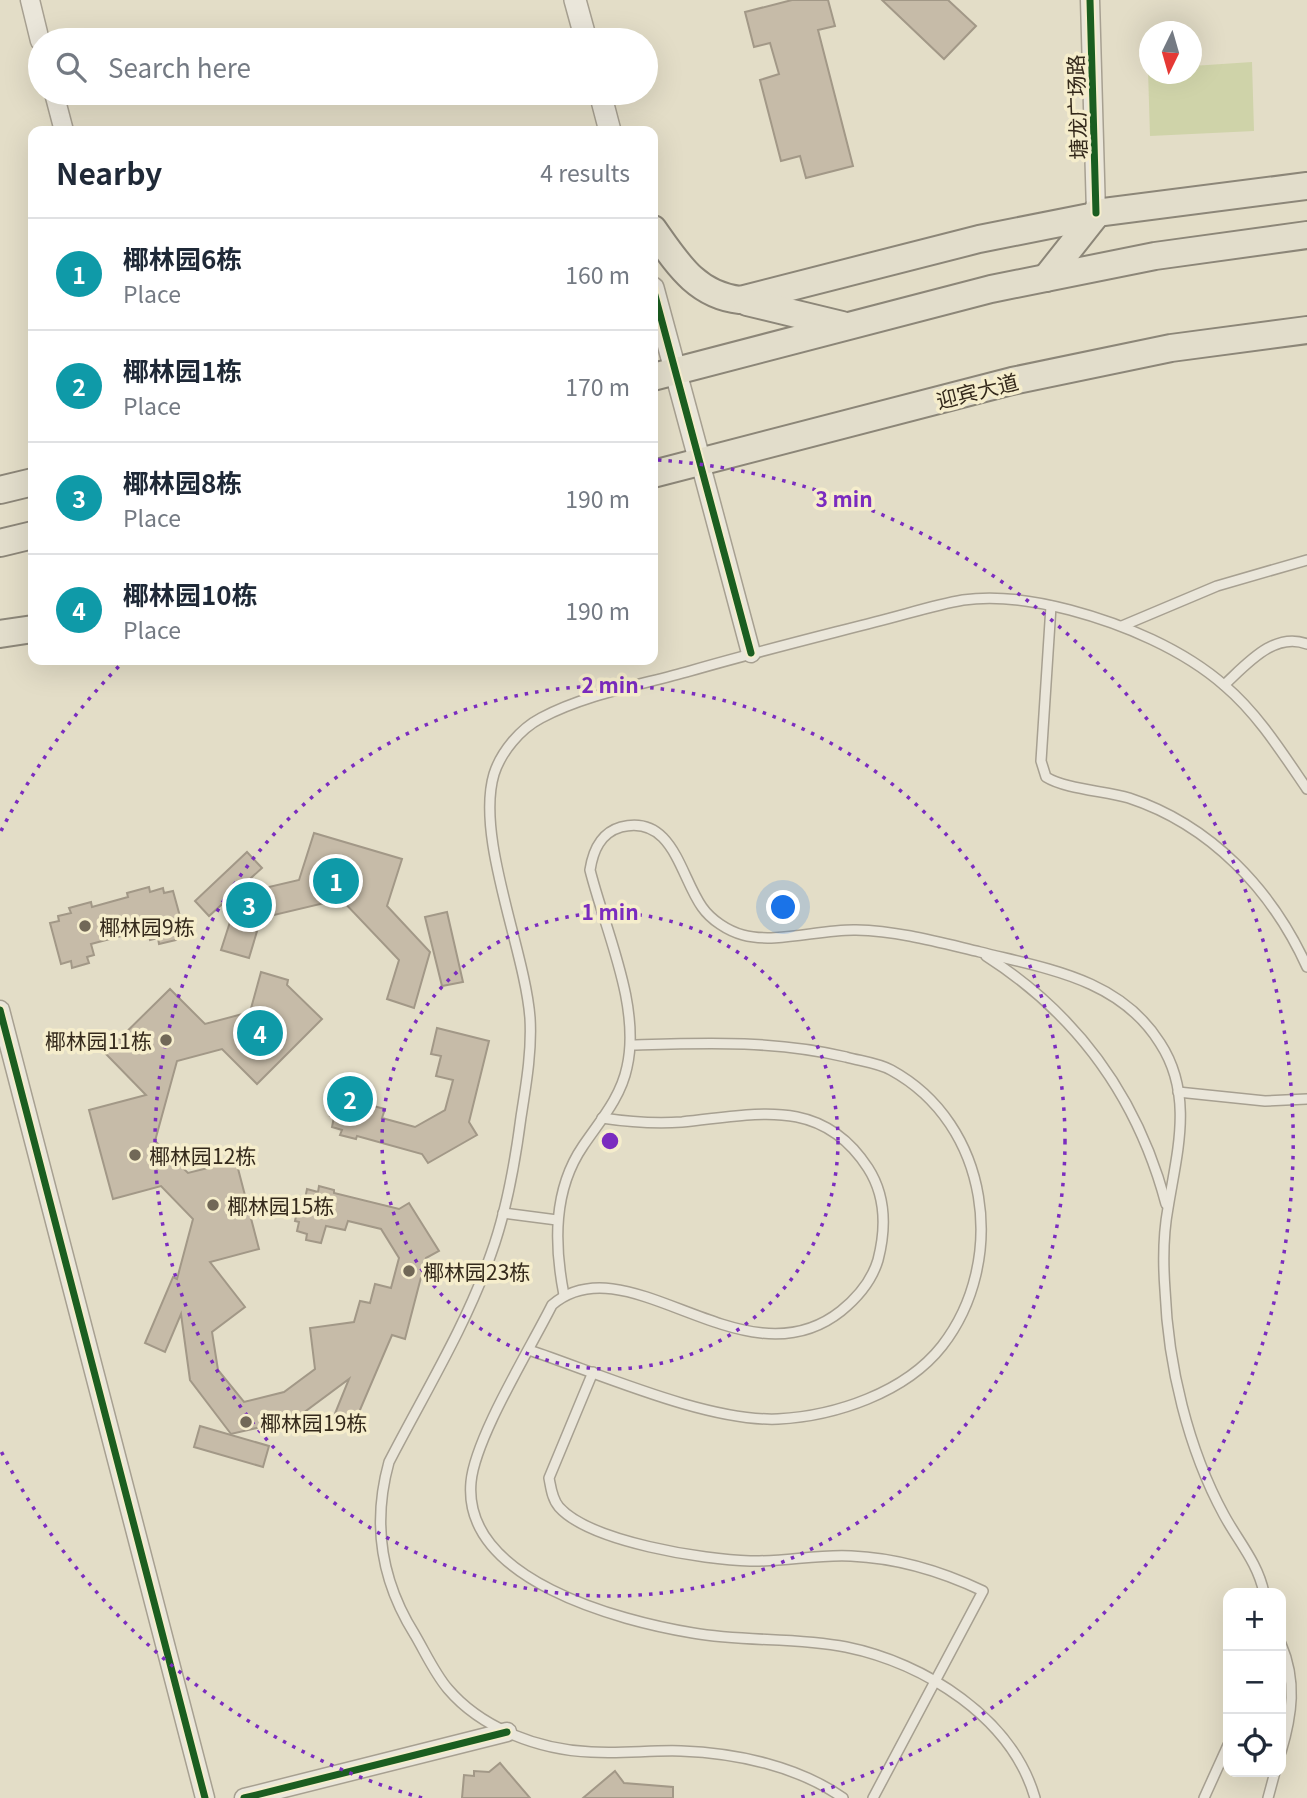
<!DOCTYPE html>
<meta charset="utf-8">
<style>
:root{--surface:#fff;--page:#f2f2f3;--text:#1f2937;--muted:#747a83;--line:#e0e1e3;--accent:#b45309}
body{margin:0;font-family:Georgia,"Noto Sans SC",serif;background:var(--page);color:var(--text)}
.controls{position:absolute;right:21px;bottom:21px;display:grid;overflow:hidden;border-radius:14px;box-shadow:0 7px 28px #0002}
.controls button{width:63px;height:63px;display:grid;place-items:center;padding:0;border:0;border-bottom:2px solid var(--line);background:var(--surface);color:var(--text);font:35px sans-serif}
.compass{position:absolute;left:1139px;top:21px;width:63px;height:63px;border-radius:50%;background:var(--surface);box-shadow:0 7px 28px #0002;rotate:185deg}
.you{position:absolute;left:784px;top:908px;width:24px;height:24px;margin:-18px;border:5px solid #fff;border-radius:50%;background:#1a73e8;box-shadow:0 0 0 10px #1a73e833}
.badge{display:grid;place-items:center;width:46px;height:46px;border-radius:50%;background:var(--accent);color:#fff;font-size:23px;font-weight:700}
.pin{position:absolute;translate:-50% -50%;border:4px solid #fff;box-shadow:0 2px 7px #0006}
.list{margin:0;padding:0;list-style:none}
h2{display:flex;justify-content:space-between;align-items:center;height:91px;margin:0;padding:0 28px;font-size:30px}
h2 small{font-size:23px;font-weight:400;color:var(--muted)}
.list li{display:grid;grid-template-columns:46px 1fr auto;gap:21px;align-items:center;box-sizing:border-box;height:112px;padding:0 28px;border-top:2px solid var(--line)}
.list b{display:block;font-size:26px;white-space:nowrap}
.list p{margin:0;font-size:23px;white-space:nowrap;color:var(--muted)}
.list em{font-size:23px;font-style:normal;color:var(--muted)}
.icon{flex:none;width:38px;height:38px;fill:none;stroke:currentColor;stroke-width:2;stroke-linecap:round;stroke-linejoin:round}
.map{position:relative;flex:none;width:1307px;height:1798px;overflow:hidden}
.search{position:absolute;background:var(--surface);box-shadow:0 7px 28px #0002;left:28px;top:28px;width:630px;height:77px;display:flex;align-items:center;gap:18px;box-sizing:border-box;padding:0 24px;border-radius:38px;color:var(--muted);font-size:26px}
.panel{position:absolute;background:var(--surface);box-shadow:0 7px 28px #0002;left:28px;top:126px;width:630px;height:539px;border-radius:14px}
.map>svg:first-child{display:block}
.green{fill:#cfd3a9}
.building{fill:#c6bba8;stroke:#a29887;stroke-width:2}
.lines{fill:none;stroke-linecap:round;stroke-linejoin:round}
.service-casing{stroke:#a7a091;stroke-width:12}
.minor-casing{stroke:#a7a091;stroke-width:21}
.tertiary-casing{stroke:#a7a091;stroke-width:24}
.primary-casing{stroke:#8c8678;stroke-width:30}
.service{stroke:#eae6da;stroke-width:9}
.minor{stroke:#eae6da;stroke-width:18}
.tertiary{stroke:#eae6da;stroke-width:21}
.primary{stroke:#e2ddcb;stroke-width:26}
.cycleway-casing{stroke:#f5edcc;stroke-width:11}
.cycleway{stroke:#1b5e20;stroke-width:7}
.ring{fill:none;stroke:#7b2cbf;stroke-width:3.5;stroke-dasharray:3.5 7}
.poi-dot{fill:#716857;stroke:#f5edcc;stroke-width:2.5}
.labels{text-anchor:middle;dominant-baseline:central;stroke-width:7;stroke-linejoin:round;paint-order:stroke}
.street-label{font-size:21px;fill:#34291b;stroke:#f5edcc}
.poi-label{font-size:21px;fill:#34291b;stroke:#f5edcc;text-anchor:start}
.centre{fill:#7b2cbf;stroke:#f5edcc;stroke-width:3.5}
.ring-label{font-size:21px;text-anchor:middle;font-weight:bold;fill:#7b2cbf;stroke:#f5edcc;stroke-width:7;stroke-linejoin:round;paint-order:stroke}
</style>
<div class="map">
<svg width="1307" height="1798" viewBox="0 0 1307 1798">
<rect width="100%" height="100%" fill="#e3ddc7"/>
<path class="green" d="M1252 62 1254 131 1150 136 1148 70 1150 74H1192V66Z"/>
<g class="building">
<path d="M792 0H828L835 26 818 30 853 166 806 178 800 156 781 161 760 80 779 74 770 43 754 47 745 12Z"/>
<path d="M882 0H948L976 26 944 59Z"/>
<path d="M314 833 402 859 387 906 430 952 414 1008 387 999 399 960 341 899 261 918 249 958 221 950 239 894 299 880Z"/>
<path d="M247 852 262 868 209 916 195 901Z"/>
<path d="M149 887 150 892 163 888 164 893 173 891 184 931 174 933 176 940 159 944 158 938 150 940 148 929 91 944 94 955 87 957 89 963 72 968 71 961 61 964 50 923 59 921 58 916 71 913 69 908 91 902 92 907 128 897 127 893Z"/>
<path d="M447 912 463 982 442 986 425 917Z"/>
<path d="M261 972 288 980 287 985 322 1019 257 1084 222 1049 177 1061 155 1141 188 1173 236 1161 259 1249 210 1262 245 1307 212 1332 218 1370 244 1402 284 1392 315 1369 310 1328 354 1322 360 1301 370 1303 375 1284 391 1288 399 1258 381 1229 348 1221 345 1230 326 1226 321 1243 306 1240 307 1234 297 1231 299 1222 295 1221 300 1198 305 1199 307 1189 318 1192 319 1186 334 1190V1193L399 1209 409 1203 439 1251 426 1258 405 1339 392 1335 354 1424 334 1416 349 1379 295 1419 231 1434 190 1380 181 1314 165 1352 145 1343 173 1277 177 1279 193 1219 161 1186 113 1199 89 1110 146 1095 105 1053 170 989 205 1024 250 1012Z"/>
<path d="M437 1028 489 1041 469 1122 477 1135 428 1163 422 1154 357 1136 356 1139 340 1135 342 1130 332 1127 334 1117 330 1116 335 1093 340 1094 343 1085 353 1087 355 1082 370 1086 365 1104 385 1109 382 1118 415 1127 445 1110 453 1080 436 1076 441 1056 431 1054Z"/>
<path d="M200 1426 269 1446 263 1467 194 1447Z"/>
<path d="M500 1763 530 1798H462L464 1775 474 1776V1771L489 1772Z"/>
<path d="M615 1771 624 1783 673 1787V1798H583Z"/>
</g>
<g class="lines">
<defs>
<g id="service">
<path d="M1051 606 1041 761 1046 777C1065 789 1105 791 1129 798 1211 825 1272 890 1307 967"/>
<path d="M1122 626 1217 586 1307 560"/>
<path d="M1224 685C1246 665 1274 631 1307 644"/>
<path d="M986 956C1078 1015 1138 1099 1166 1204"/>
<path d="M1178 1092 1265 1101 1307 1099"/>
<path d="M602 1118C629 1122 655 1124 682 1122 754 1115 821 1095 868 1168 886 1196 886 1229 878 1260 872 1280 857 1298 841 1311 744 1388 628 1240 552 1305 530 1349 475 1438 471 1482 462 1580 620 1621 693 1633 744 1642 795 1637 846 1647 925 1663 1012 1718 1035 1798"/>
<path d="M503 1213 557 1220"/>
<path d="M564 1295C554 1244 553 1190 583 1146 600 1121 621 1097 627 1067 641 1006 605 930 590 870 593 851 600 833 621 827 673 814 680 876 702 907 711 920 728 931 743 935 775 944 821 929 856 930 899 931 938 942 980 952 1048 969 1120 979 1160 1043 1194 1095 1177 1152 1168 1208 1163 1235 1163 1263 1165 1290 1168 1365 1188 1449 1224 1515 1238 1541 1258 1563 1264 1593"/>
<path d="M529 1350C598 1373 707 1422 778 1419 835 1416 905 1393 942 1346 1008 1261 990 1124 891 1070 878 1063 860 1061 846 1057 774 1040 704 1043 631 1045"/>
<path d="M593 1372 549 1478C551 1488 552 1499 559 1507 590 1542 705 1560 750 1561 784 1562 818 1554 851 1556 898 1558 941 1571 983 1591L873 1798"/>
<path d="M1281 1644C1297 1681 1292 1715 1281 1752"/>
<path d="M843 1798C798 1766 736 1753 681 1751 651 1750 621 1754 591 1752 540 1750 482 1729 448 1689 435 1674 425 1652 415 1635 381 1581 372 1523 389 1462 424 1394 466 1326 491 1254 507 1210 515 1163 521 1117 526 1085 532 1051 530 1018 525 950 475 837 494 774 501 752 520 729 541 718 586 694 641 685 690 671 752 653 813 638 875 622 904 615 934 605 963 600 998 595 1036 601 1070 610 1123 624 1183 649 1225 686 1258 714 1283 754 1307 789"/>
<path d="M1204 1798 1228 1745"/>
<path d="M1268 1798 1275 1772"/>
</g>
<g id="minor">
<path d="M30 0 40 41"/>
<path d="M1090 0 1096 213"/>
<path d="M54 93 64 131"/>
<path d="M700 462 751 653"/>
<path d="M0 1010 205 1798"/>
<path d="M244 1798 507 1732"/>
</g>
<g id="tertiary">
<path d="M575 0 586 40"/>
<path d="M600 93 610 131"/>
<path d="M653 288 700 462"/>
</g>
<g id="primary">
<path d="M653 229C677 263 696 295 740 300L979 239 1095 216 1096 213 1307 186"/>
<path d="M1046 278 1095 216"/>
<path d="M747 302 842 325"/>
<path d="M653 377 991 289 1155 256 1307 235"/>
<path d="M653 474 1012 381 1171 348 1307 330"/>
<path d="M0 490 33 482"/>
<path d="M0 543 33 535"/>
<path d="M0 634 33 629"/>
</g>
</defs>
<use href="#service" class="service-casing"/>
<use href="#minor" class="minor-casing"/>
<use href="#tertiary" class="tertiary-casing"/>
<use href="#primary" class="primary-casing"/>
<use href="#service" class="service"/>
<use href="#minor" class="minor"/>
<use href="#tertiary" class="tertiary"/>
<use href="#primary" class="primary"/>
<defs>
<g id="cycleway">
<path d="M1090 0 1096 213"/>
<path d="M653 288 751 653"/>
<path d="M0 1010 205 1798"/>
<path d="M244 1798 507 1732"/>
</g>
</defs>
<use href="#cycleway" class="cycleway-casing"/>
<use href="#cycleway" class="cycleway"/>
</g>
<g class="ring">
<circle cx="610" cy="1141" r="228"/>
<circle cx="610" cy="1141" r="455"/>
<path d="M422 1798A683 683 0 0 1 1 1451M1 831A683 683 0 0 1 123 662M658 460A683 683 0 0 1 798 1798"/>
</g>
<g class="poi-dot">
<circle cx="85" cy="926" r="7"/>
<circle cx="166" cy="1040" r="7"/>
<circle cx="135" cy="1155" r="7"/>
<circle cx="213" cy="1205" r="7"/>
<circle cx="409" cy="1271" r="7"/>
<circle cx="246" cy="1422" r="7"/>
</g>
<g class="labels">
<g class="street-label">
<text transform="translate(1076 107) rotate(-92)">塘龙广场路</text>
<text transform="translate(977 390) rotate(-14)">迎宾大道</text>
</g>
<g class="poi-label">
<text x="99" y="926">椰林园9栋</text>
<text x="152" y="1040" text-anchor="end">椰林园11栋</text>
<text x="149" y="1155">椰林园12栋</text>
<text x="227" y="1205">椰林园15栋</text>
<text x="423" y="1271">椰林园23栋</text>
<text x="260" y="1422">椰林园19栋</text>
</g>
</g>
<circle cx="610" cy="1141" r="10" class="centre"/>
<g class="ring-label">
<text x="844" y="507">3 min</text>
<text x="610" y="693">2 min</text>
<text x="610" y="920">1 min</text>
</g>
</svg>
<div class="controls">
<button>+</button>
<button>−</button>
<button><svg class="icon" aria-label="locate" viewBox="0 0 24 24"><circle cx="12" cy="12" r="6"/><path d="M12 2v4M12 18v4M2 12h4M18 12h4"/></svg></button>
</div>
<svg class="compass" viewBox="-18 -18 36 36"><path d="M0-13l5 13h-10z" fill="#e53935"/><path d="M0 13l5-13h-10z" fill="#747a83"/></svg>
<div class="you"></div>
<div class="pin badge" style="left:336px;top:881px;background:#0f9aa8">1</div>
<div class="pin badge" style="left:350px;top:1099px;background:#0f9aa8">2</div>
<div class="pin badge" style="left:249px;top:905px;background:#0f9aa8">3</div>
<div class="pin badge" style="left:260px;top:1033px;background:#0f9aa8">4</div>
<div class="search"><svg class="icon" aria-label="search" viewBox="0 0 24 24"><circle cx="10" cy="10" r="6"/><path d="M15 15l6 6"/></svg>Search here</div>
<section class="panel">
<h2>Nearby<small>4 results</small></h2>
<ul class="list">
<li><span class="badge" style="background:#0f9aa8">1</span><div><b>椰林园6栋</b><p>Place</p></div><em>160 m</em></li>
<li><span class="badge" style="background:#0f9aa8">2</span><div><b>椰林园1栋</b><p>Place</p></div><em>170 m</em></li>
<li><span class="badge" style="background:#0f9aa8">3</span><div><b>椰林园8栋</b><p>Place</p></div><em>190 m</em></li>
<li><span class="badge" style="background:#0f9aa8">4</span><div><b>椰林园10栋</b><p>Place</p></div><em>190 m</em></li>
</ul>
</section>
</div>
